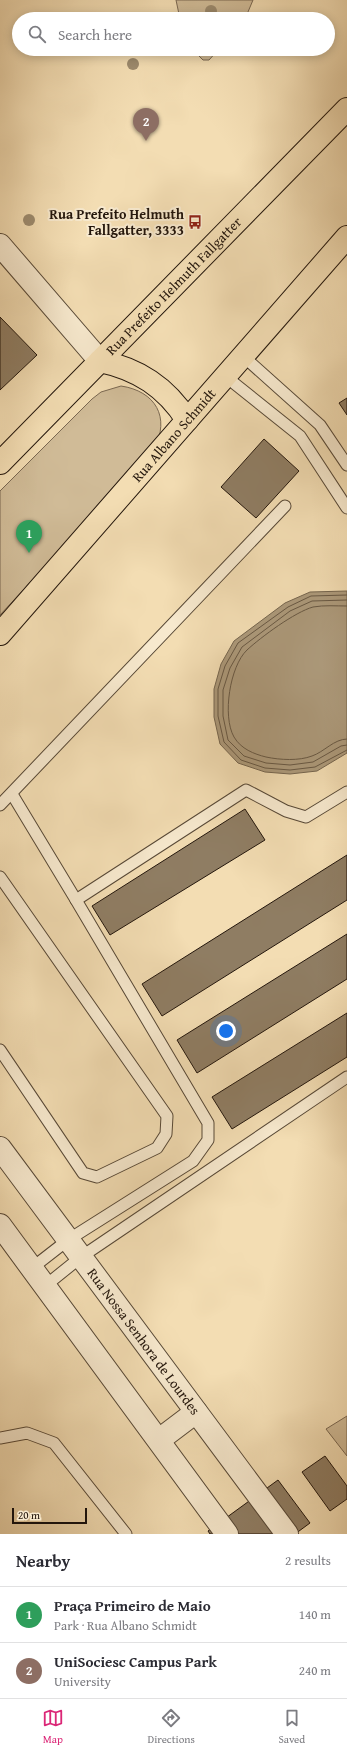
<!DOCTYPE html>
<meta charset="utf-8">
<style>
:root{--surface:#fff;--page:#f2f2f3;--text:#2b2b33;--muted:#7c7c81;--line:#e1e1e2;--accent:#db2777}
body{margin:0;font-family:"Gentium Book Plus",serif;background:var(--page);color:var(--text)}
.scale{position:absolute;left:12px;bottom:10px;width:75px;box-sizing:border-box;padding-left:4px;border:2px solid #23160c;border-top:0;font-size:11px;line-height:14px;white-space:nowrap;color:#23160c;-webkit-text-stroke:3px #f7e9ce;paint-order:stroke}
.you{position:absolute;left:226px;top:1031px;width:14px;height:14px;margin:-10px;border:3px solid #fff;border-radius:50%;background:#1a73e8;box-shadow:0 0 0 6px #1a73e833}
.badge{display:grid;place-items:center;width:26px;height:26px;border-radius:50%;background:var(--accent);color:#fff;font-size:13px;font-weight:700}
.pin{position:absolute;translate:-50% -33px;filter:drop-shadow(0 1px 2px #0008)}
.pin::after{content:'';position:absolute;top:21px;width:14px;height:12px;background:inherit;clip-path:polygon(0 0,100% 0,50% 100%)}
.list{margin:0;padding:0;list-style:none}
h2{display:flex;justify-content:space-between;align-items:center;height:52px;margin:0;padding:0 16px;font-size:17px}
h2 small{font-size:13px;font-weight:400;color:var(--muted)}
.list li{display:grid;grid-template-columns:26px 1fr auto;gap:12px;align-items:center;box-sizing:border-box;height:56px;padding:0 16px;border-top:1px solid var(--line)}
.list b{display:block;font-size:15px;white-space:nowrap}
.list p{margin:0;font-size:13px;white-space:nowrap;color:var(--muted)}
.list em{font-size:13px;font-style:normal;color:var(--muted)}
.icon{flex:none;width:22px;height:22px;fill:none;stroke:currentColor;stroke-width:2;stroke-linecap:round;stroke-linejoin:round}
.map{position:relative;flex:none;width:347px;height:1534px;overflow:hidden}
.search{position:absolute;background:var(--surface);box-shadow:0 2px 10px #0003;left:12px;right:12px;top:12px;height:44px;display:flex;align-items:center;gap:10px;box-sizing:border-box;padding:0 14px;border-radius:22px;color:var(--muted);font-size:15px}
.sheet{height:164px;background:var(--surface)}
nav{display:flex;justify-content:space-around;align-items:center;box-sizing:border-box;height:56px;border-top:1px solid var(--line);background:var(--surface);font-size:11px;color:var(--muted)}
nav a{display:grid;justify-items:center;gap:2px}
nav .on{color:var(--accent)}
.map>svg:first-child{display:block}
.green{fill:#d0bb97;stroke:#7a6852}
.water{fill:#ac997a;stroke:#75654e}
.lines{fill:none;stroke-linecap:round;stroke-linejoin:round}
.shore{stroke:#685843;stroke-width:1}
.building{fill:#8f7d63;stroke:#23160c}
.lane-casing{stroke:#574836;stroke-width:13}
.street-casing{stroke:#574836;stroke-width:24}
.primary-casing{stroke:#23160c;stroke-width:24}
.lane{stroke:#f7e9ce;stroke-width:11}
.street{stroke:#f7e9ce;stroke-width:22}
.primary{stroke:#f3ddb3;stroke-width:22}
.tree{fill:#9d8b6e}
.labels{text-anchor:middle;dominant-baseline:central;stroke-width:4;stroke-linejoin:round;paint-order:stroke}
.poi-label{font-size:14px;font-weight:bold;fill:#23160c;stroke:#f7e9ce;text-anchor:end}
.street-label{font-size:14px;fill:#23160c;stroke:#f7e9ce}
</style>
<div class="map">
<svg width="347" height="1534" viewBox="0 0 347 1534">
<rect width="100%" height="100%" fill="#f3ddb3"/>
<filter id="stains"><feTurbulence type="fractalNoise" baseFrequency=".005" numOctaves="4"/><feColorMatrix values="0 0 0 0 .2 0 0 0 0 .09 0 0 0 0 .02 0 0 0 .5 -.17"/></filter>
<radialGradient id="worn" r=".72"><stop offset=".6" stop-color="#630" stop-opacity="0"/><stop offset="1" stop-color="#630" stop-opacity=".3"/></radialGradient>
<g class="green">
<path d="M176 0H253L245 19H180Z"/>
<path d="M192 49H219L209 60H203Z"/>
<path d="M121 386C155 391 171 417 154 449L0 615V491L92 399 101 392Z"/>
<path d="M347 1416V1456L326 1429Z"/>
</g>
<path class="water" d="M347 591V753L317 771 290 774 265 772 238 763 220 744 214 717V689L221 664 234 641 285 603 310 592Z"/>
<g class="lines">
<g class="shore">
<path d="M347 595 311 596 288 607 238 643 225 666 218 689V716L224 742 241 760 265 768 290 770 315 767 347 750"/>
<path d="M347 600 312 601 290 611 242 647 230 668 223 690V716L228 740 244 756 266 763 290 765 313 762 341 746 347 745"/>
<path d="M347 606C336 606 324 605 313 607 295 612 261 637 247 650 230 666 222 716 234 737 241 749 254 754 266 757 280 760 299 761 312 756 324 752 334 739 347 739"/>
</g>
</g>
<g class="building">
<path d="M0 317 37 355 0 390Z"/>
<path d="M347 398V415L339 403Z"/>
<path d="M264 439 299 471 256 518 221 487Z"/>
<path d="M245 809 265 840 110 935 92 906Z"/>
<path d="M347 855V900L162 1016 142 984Z"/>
<path d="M347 934V979L197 1073 177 1040Z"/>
<path d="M347 1013V1057L232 1129 212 1097Z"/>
<path d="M325 1456 347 1486V1499L330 1511 302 1472Z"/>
<path d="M278 1480 310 1523 295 1534H210L208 1531Z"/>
</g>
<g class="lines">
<defs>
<g id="lane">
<path d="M243 356 320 425 347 465"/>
<path d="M225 376 300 436 347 508"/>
<path d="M12 794 76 900 246 790 286 811 306 817 347 792"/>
<path d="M0 805 285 506"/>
<path d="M0 877 167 1116 166 1134 157 1148 97 1177 83 1173 0 1050"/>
<path d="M32 1268 68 1240 193 1161 208 1140V1123L76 900"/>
<path d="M45 1286 81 1257 347 1077"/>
<path d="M0 1438 27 1433 54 1443 126 1534"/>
</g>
<g id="street">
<path d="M0 245 100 361"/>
<path id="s1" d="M0 1148 287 1534"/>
<path d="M0 1225 227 1534"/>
<path d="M159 1440 196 1412"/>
</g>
<g id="primary">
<path d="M100 361C138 369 166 387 187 420"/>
<path id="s2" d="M0 463 347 109"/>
<path id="s3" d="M0 634 347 237"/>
</g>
</defs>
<use href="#lane" class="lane-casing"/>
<use href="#street" class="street-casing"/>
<use href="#primary" class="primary-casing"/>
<use href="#lane" class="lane"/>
<use href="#street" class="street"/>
<use href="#primary" class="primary"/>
</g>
<g class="tree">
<circle cx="211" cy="11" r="6"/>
<circle cx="133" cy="64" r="6"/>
<circle cx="29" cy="220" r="6"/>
</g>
<defs>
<symbol id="bus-bare" viewBox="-9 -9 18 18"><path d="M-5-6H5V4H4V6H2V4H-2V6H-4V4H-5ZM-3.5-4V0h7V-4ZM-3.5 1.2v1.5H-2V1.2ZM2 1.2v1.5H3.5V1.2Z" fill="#8f2418" stroke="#f7e9ce" stroke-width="2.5" paint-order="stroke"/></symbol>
</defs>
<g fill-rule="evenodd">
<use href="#bus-bare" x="185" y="212" width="20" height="20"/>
</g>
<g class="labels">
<g class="poi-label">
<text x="184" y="214">Rua Prefeito Helmuth<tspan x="184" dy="16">Fallgatter, 3333</tspan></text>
</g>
<g class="street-label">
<text stroke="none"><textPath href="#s2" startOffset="248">Rua Prefeito Helmuth Fallgatter</textPath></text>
<text stroke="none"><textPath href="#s3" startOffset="264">Rua Albano Schmidt</textPath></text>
<text stroke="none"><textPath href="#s1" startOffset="241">Rua Nossa Senhora de Lourdes</textPath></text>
</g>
</g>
<rect width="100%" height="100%" filter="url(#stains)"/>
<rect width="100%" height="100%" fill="url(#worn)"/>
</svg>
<div class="scale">20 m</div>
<div class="you"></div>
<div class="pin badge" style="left:29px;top:553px;background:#2e9e5b">1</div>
<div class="pin badge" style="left:146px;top:141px;background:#8d6e63">2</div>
<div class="search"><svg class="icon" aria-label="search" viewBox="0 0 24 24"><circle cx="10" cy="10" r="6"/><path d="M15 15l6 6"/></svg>Search here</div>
</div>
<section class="sheet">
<h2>Nearby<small>2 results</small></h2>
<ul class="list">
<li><span class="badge" style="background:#2e9e5b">1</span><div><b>Praça Primeiro de Maio</b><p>Park · Rua Albano Schmidt</p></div><em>140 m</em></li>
<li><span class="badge" style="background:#8d6e63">2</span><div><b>UniSociesc Campus Park</b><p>University</p></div><em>240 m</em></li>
</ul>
</section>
<nav>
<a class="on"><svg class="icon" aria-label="map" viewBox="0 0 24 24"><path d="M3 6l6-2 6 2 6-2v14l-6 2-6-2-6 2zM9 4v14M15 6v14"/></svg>Map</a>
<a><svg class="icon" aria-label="directions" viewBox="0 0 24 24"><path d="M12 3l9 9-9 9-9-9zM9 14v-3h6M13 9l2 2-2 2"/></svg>Directions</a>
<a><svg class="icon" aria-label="saved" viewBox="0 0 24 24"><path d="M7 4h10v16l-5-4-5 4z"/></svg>Saved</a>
</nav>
